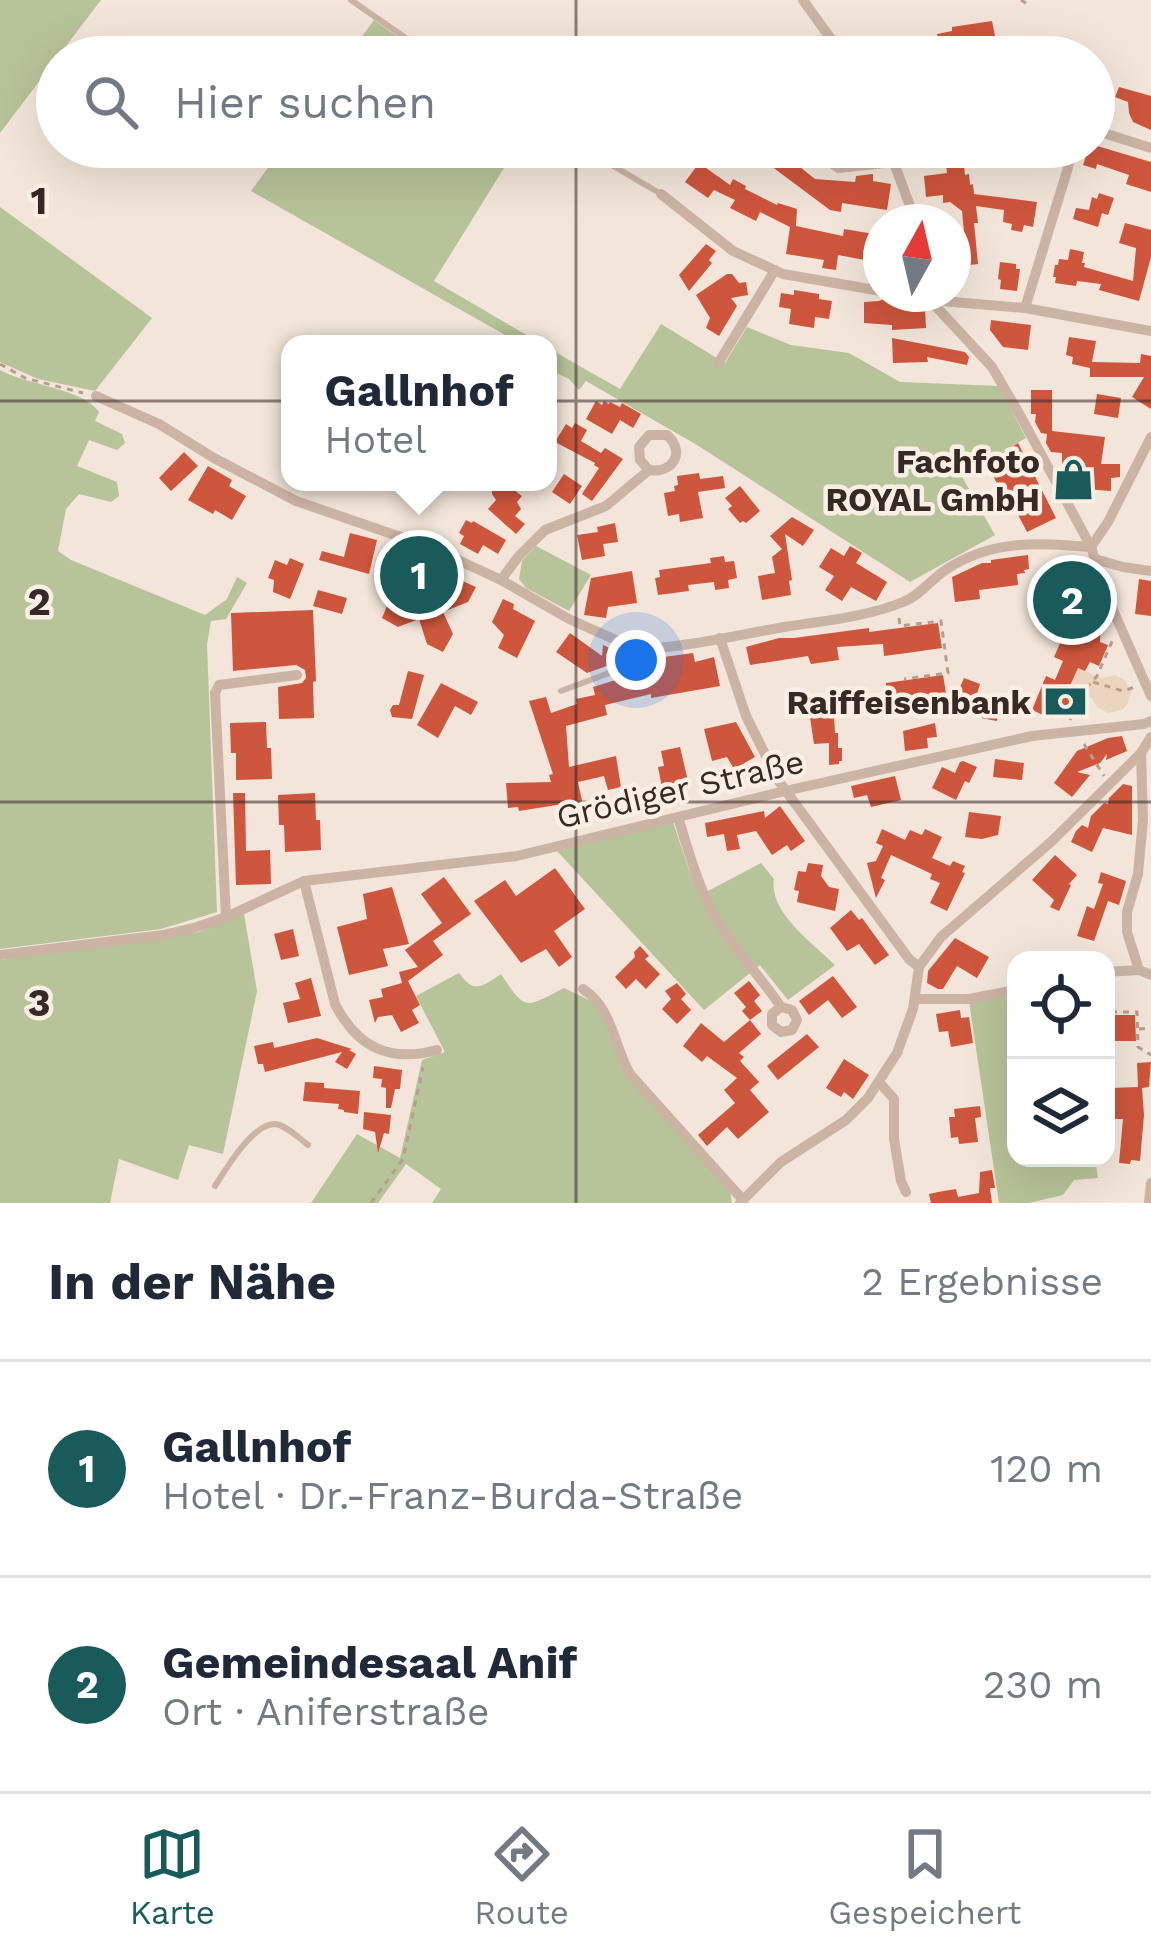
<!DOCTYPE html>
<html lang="de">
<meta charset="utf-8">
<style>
:root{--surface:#fff;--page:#f2f2f3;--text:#1f2937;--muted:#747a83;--line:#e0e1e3;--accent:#195b5b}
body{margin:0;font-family:"Work Sans",sans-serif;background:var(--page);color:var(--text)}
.controls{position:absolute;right:36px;bottom:36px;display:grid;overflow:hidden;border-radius:24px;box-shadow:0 12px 48px #0002}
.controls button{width:108px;height:108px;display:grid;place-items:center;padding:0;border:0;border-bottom:3px solid var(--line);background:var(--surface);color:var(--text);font:60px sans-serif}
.compass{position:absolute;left:863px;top:204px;width:108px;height:108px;border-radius:50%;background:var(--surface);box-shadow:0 12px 48px #0002;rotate:8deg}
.you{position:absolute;left:636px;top:660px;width:42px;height:42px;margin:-30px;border:9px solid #fff;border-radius:50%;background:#1a73e8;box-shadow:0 0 0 18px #1a73e833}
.badge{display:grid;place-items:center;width:78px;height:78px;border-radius:50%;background:var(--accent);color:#fff;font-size:39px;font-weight:700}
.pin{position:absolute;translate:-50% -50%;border:6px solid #fff;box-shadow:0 3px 12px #0006}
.popup{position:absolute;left:281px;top:335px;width:276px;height:156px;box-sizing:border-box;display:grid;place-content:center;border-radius:24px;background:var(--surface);filter:drop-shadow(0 3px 9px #0005);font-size:39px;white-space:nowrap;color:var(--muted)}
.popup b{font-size:45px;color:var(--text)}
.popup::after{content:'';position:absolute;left:50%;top:100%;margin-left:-24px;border:24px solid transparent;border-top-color:var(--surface)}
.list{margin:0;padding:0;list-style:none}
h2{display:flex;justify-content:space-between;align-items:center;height:156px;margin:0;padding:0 48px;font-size:51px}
h2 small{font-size:39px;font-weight:400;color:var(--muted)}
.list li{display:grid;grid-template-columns:78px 1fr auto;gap:36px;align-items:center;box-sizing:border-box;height:216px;padding:0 48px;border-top:3px solid var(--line)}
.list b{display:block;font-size:45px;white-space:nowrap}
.list p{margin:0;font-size:39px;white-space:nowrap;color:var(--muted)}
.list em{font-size:39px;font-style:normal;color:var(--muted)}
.icon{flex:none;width:66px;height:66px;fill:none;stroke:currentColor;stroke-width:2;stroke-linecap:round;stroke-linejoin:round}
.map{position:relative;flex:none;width:1151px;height:1203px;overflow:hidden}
.search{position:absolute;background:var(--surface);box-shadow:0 12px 48px #0002;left:36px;right:36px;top:36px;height:132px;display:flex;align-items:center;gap:30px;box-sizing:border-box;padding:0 42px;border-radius:66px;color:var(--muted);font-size:45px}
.sheet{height:588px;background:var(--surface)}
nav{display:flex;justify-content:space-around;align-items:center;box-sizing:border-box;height:168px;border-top:3px solid var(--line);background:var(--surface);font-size:33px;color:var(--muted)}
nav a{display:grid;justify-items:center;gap:6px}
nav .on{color:var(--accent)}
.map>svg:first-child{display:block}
.green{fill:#b7c398}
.plaza{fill:#ecd5bf}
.building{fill:#ce563c}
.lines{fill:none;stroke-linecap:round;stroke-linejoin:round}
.path{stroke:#b89d8e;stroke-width:3;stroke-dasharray:6 6;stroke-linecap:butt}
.lane{stroke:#ccb4a4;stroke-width:6}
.street{stroke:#ccb4a4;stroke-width:10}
.grid{fill:none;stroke:#362a26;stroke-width:3;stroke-opacity:0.55}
.labels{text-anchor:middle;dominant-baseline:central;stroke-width:9;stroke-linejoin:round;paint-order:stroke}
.poi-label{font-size:33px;font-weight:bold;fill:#362a26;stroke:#faefe5;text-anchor:end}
.street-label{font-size:33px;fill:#362a26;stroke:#faefe5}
.grid-label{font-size:39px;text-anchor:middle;font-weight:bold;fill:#362a26;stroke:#faefe5;stroke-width:9;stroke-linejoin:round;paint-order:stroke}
</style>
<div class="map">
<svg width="1151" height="1203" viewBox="0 0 1151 1203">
<rect width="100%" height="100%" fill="#f3e5d9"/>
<g class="green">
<path d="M0 0H101L0 133Z"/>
<path d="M374 20 426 57H347Z"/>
<path d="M283 147H517L434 281 542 344H503L507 336 251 191Z"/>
<path d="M0 207 152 318 95 391 38 379 0 362Z"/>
<path d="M661 324 725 363 747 327 791 345 849 353 900 382 999 386 1026 438 961 475 995 535 910 582 697 445 586 381 579 390 569 379 548 369V348L620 389Z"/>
<path d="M0 370C27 385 84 389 99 412L95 421 122 434 125 443 117 450 89 440 77 466 117 482 119 496 111 502 79 494 66 509 58 551 71 560 205 615 227 599 237 577 247 583 226 619 211 621 207 644 217 912 161 929 0 949Z"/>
<path d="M536 546 591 575 569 611 526 588 519 579 522 561Z"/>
<path d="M673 822 690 873 708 891 761 863 774 879C768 912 814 944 835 965L788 1000 760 965 704 1010 557 851Z"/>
<path d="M244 914 257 991 223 1154 189 1145 178 1180 119 1159 110 1203H0V960L199 932Z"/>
<path d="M459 973C474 994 482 987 501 974 526 1012 525 1008 564 988L591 1001 602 1016 622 1069 730 1191 732 1203H432L441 1189 406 1164 378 1203H311L357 1134 400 1158 422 1060 445 1052 416 996Z"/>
<path d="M1016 996V1158H1095L1098 1178 1074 1180 1063 1195 1029 1203H999L969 1001Z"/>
</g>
<path class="plaza" d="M1078 668 1101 678 1115 675 1125 680 1131 692 1127 705 1122 710 1108 713 1097 707 1092 698 1069 688Z"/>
<g class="building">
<path d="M992 21 995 36 975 39 977 57H940L937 34 952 31V27Z"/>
<path d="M1119 87 1151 96V130L1133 122 1129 113 1128 102 1115 97Z"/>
<path d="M1094 145 1151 162V192L1126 184 1129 175 1097 164 1096 169 1083 165 1089 147H1094Z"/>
<path d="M787 147 805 161 800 167 815 179 855 182 856 176 873 174V181L891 184 887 210 842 203 841 212 830 210 771 166Z"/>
<path d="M944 147H962L965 175 969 174 970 185 973 184 974 194 1037 202 1033 227 1024 225 1022 232 1011 230 1012 224 1003 222 1004 210 976 206 978 223H974L978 264 953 267V244L965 242 962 211 950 202 943 203V195L926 197 924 176 947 173Z"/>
<path d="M699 163 730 185 733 179 746 186 745 189 777 205 778 203 797 209 796 226 843 236 844 229 880 235 877 252H881V263L838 255 836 270 822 268 824 260 786 254 790 227 760 212 756 221 730 208 735 200 714 190 708 198 685 182Z"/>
<path d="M1099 193 1114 198 1108 215 1102 213 1098 227 1073 219 1076 208 1089 210 1092 197 1097 199Z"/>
<path d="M1125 223 1151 230V257L1139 301 1099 290 1101 284 1077 281 1076 286 1055 283 1056 277H1053L1055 265H1058L1059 259 1068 260 1070 249 1084 252 1082 263H1085L1084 267 1133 281 1136 248 1119 243Z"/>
<path d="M706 244 716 251 709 260 712 263 689 291 679 275Z"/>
<path d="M1000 262 1016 264V269H1020L1017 291 1000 289 1001 280 998 279Z"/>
<path d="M727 274H732L739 283 746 282 748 295 731 298 737 306 719 336 706 328 710 318 696 295Z"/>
<path d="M794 290 819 294V299L832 301 829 319 815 317 814 328 789 324 791 309 779 307 781 293 794 295Z"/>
<path d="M888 297H894L900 303 912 306V309H925L926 328 892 330V325L864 323V302L879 301Z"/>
<path d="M991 320 1031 325 1028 350 1003 347 990 330Z"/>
<path d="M1069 337 1096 341 1092 362 1140 363 1141 354 1151 356V409L1132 397 1144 377H1090V368L1072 364 1073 357 1066 355Z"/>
<path d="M892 338 965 352 969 357 967 365 927 357 928 362 893 363Z"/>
<path d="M1031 390H1052V431L1105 437 1101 464H1120V477L1111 478V491L1070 488 1068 475 1062 472V453L1051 452 1046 443 1047 434 1041 433 1035 422 1036 414H1031Z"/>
<path d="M1097 394 1121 398 1118 418 1094 414Z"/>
<path d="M596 401 602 405 604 401 609 404 610 402 620 407 622 403 641 414 633 428 620 420 612 434 586 419Z"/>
<path d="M575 423 587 430 581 441 601 453 605 448 623 459 592 501 582 494 599 468 594 465 595 463 555 442 566 424 572 428Z"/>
<path d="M1018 443 1056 518 1027 532 1010 499 1006 501 986 462Z"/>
<path d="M184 452 198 466 171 491 159 478Z"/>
<path d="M208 466 232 480 229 486 246 496 232 520 215 510 213 514 188 500Z"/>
<path d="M699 473 700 479 723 476 725 488 698 492 703 518 680 522 679 514 668 516 664 493 675 491 674 486 678 485 677 476Z"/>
<path d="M564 474 582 486 570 504 552 492Z"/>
<path d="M492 483 509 486 522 496 517 502 521 509 515 516 525 524 516 534 488 509 496 500 492 494Z"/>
<path d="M740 486 760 511 746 523 743 521 740 523 728 509 732 506 725 498Z"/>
<path d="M792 517 814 530 803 546 785 534 792 580 789 581 791 595 762 600 758 576 775 573 772 557 782 549 770 536Z"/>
<path d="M466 520 472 523 473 521 506 540 498 554 483 545 478 554 460 544 464 536 459 533Z"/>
<path d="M615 523 618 542 603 544 605 556 582 560 577 535 598 532 597 527Z"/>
<path d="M350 533 377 540 369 574 319 560 322 551 344 557Z"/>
<path d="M850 546 862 553 856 563 887 582 876 601 851 587 842 601 825 590 834 576 819 567 831 548 844 556Z"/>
<path d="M1028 555 1029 569 1024 570 1025 573 1017 574 1018 585 979 590 980 599 955 602 952 577 982 563H991V560Z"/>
<path d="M413 556 429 563 436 589 458 579 476 587 468 602 443 612 453 634 443 652 427 644 419 619 398 627 382 618 389 601 415 597 404 573Z"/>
<path d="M724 556 725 562 734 561 737 578 728 580 729 588 715 590 714 582 688 585 689 591 658 595 655 578 660 577 659 570 711 563 710 558Z"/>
<path d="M290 558 304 564 290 599 273 592 274 580 268 578 275 560 287 565Z"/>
<path d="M632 571 637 603 608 607 606 618 584 615 591 578Z"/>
<path d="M1139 579 1151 581V616L1135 614Z"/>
<path d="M1057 580 1096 597 1090 610 1101 623 1100 642 1108 645 1099 666 1090 662 1085 671 1078 668 1069 688 1077 691 1066 716 1056 711 1052 719 1032 710 1046 676 1055 680 1063 661 1054 657 1067 627 1054 622 1058 611 1039 599 1045 584 1054 587Z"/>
<path d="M318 590 347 598 342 614 313 606Z"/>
<path d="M503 599 514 604 513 609 535 621 517 658 498 648 504 635 492 622Z"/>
<path d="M313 610 316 681 313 682 314 718 279 719 278 687 302 683 306 678 305 670 296 665 233 671 231 613Z"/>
<path d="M938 623 942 648 907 653 884 656 883 644 837 647 839 660 811 664 808 656 750 665 746 647 779 638H794L869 628V632Z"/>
<path d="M570 633 602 656 603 645 616 651 615 663 587 673 556 652Z"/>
<path d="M693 653 695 662 714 657 720 686 651 698V694L605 705 607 715 566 726 569 767 616 756 621 787 608 790 604 776 578 782 582 801 519 811 518 807 508 808 506 783 551 782 549 775 553 774 529 701 546 697 551 713 577 704 576 699 595 695 593 687 645 671V666L665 662 664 657Z"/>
<path d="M408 671 424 675 412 719 392 717 390 710 393 705H399Z"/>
<path d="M943 675 947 700 889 707 886 683Z"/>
<path d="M964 678 980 684 977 694 1000 699 997 721 960 714 963 698 955 699Z"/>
<path d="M441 683 478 702 471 715 455 706 438 738 417 725Z"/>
<path d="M834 716 835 733H838V748H842V761H839V764L829 765V743L814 744 810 717Z"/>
<path d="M266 722 267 748H271L272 779 236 780V753H231L230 723Z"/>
<path d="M736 722 755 757 734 769 727 757 712 761 704 729Z"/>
<path d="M935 723 937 737 927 738 928 748 905 751 903 731Z"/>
<path d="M1122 736 1127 751 1106 760 1107 754 1100 763 1077 772 1090 775 1072 797 1054 783 1077 751 1108 738Z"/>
<path d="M680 747 688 781 662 787 658 767 664 766 661 751Z"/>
<path d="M995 759 1024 763 1022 780 993 777Z"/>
<path d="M963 761 977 767 969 783 965 781 956 800 932 788 942 767 955 773 960 762Z"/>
<path d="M895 776 901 800 871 807 867 795 854 798 851 786Z"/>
<path d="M1123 784 1132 786V835L1103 828 1092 852 1071 842 1076 831 1082 825 1088 828 1091 816 1104 803 1108 804 1109 798Z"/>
<path d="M233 793H245L246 851 270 850 271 884 236 885Z"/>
<path d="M315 793 316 820H320L321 850 285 852 284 825H279L278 795Z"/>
<path d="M780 806 805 841 791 851 787 845 772 855 756 831 737 835 740 849 727 851 724 834 707 837 705 823 764 811 765 818Z"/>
<path d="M969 812 1001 816 998 835 982 839 965 837Z"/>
<path d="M882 829 905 840 910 830 922 835 925 829 942 837 932 858 950 866 953 861 965 866 962 872 965 873 947 911 930 903 940 883 930 879 932 874 891 855 881 878 885 880 876 898 867 863 876 861 883 846 876 843Z"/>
<path d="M1055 855 1077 875 1069 884 1071 885 1059 911 1050 907 1054 900 1032 880Z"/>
<path d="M808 863 823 865 821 876 829 887 839 889 835 911 797 902 799 891 794 890 798 871 806 872Z"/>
<path d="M555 868 585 909 554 931 572 957 559 967 546 949 521 963 474 901 505 880 516 896Z"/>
<path d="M1101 872 1126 881 1119 905 1108 901 1094 941 1077 936 1087 906 1094 909 1103 884 1098 883Z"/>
<path d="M444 877 471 914 433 941 443 955 408 981 420 1005 412 1010 419 1023 401 1032 392 1015 378 1017 375 1023 369 1000 383 997 381 989 402 983 399 972 418 967 405 950 442 923 421 894Z"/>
<path d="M392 887 409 944 383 949 388 966 349 975 337 927 367 919 363 894Z"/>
<path d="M851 910 859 920 862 918 889 955 875 965 859 944 847 951 830 928Z"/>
<path d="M293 929 299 956 281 960 274 934Z"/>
<path d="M955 938 989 957 977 978 957 966 943 989H938L927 983 928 971Z"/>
<path d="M640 946 649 956 645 959 660 974 646 989 636 979 626 989 615 977 635 957 634 952Z"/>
<path d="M833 976 857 1007 842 1018 828 1000 809 1015 799 1001Z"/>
<path d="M311 978 321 1016 288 1023 283 1003 300 999 295 983Z"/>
<path d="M749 981 760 995 754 1001 762 1011 750 1020 742 1011 746 1007 734 993Z"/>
<path d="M677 983 686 994 681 999 691 1010 677 1024 662 1009 671 999 665 991Z"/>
<path d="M960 1010 961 1018 969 1017 973 1043 951 1047 948 1031 939 1032 936 1014Z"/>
<path d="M1114 1015H1135L1136 1041H1114Z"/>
<path d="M750 1020 761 1034 739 1053 744 1057 740 1061 759 1082 750 1090 769 1112 738 1139 727 1127 707 1146 698 1135 735 1103 724 1090 737 1078 707 1056 702 1062 683 1046 701 1023 724 1042Z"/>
<path d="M807 1034 819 1047 778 1080 767 1066Z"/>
<path d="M317 1038 352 1049 349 1050 356 1054 347 1069 335 1062 342 1052 265 1072 263 1064H258L254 1046 273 1042 274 1048Z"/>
<path d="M844 1059 869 1075 853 1099 844 1092 841 1097 826 1088Z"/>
<path d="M1151 1062 1149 1087 1142 1088 1144 1115 1140 1161 1131 1160 1130 1164 1119 1163 1123 1119H1110V1088L1138 1087 1137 1063Z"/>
<path d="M374 1066 402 1070 400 1089H395L391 1108H386V1088L381 1087 382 1079 373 1078Z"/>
<path d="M305 1082 324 1083V1088L360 1091 358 1114 344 1112V1110L338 1109 339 1104 303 1101Z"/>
<path d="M980 1106 981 1117 975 1118 978 1142 959 1144 958 1137 951 1138 949 1117H955L954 1109Z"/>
<path d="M364 1112 391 1115 389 1134 384 1133 378 1153 375 1132 363 1129Z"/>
<path d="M992 1170 995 1188H990L992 1203H931L929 1194 938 1192 956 1189 958 1197 979 1193 980 1172Z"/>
</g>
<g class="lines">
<g class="path">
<path d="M1021 0 1027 4 1029 0"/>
<path d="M0 364 25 378 83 393"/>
<path d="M899 618 900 626 941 621 948 673 904 679"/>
<path d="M1093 682 1123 691 1135 687"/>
<path d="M1070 720 1082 693 1097 676 1113 639"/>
<path d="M1084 744 1104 776"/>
<path d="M1106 1013 1109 1012 1108 986"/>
<path d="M1114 1029H1109V1012H1137L1138 1047 1151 1055"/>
<path d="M1139 1029 1151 1028"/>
<path d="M371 1203 403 1159 423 1067"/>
</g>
<g class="lane">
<path d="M351 0 433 57"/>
<path d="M581 147 661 194"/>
<path d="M805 147 838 170 894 164"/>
<path d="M561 691 636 663 654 650"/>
<path d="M215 1186C226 1169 252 1124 275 1124 286 1125 300 1139 308 1145"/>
</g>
<g class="street">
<path d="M803 0 844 57"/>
<path d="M1094 130 1151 148"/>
<path d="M888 147 916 222"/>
<path d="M661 194 733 251 783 274 881 291"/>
<path d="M903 294 930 300 1025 308 1151 331"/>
<path d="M930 300 992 367 1020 415 1091 547 1105 592 1151 696"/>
<path d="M1025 308 1067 171 1070 159 1067 147"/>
<path d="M719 362 775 270"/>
<path d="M96 396 159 424 214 458 296 501 430 547 501 580 569 619 618 641 645 649C692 646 738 635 784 627 822 621 867 617 903 602 921 595 931 579 947 569 993 539 1038 543 1091 547"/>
<path d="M1091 547 1108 522 1151 437"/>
<path d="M1095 559 1123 567 1151 571"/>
<path d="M501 580 518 557 545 530 606 506 649 470C673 474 686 452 667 435H649L639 447 640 460 649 470"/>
<path d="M720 638 746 716 778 780 909 959 919 967"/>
<path d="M678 817C689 853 699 891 719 923 737 953 762 978 781 1007L792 1010 797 1020 792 1030 781 1032 772 1025V1014L781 1007"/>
<path d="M304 881 335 1004C357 1047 389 1063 437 1050"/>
<path d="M226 917 215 693 219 685 297 675"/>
<path d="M0 955 163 935 197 927 226 917 304 881 517 856 785 791 1032 736 1144 724 1151 721"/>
<path d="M1139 970 1127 932V912L1138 874 1143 820 1141 753 1151 737"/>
<path d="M1106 972 1139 970 1151 975"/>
<path d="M583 989C613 1009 613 1044 630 1074L743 1200"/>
<path d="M915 999H969L1016 990"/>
<path d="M879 1082 894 1099V1139L901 1181 906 1192"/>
<path d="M740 1203 781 1162 846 1120 868 1098 897 1053 913 1009 919 967 941 937 1051 842 1141 753"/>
<path d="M1149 1203 1151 1183"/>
</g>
</g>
<path class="grid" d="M576 0V57M576 147V1203M0 401H1151M0 802H1151"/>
<defs>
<symbol id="shop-bare" viewBox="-9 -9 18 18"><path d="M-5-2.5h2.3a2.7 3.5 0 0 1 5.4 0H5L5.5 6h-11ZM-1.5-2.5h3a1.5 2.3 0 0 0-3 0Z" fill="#195b5b" stroke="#faefe5" stroke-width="2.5" paint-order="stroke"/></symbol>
<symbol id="bank-bare" viewBox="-9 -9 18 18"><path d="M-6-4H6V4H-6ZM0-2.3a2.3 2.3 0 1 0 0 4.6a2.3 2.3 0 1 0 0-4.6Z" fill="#195b5b" stroke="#faefe5" stroke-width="2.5" paint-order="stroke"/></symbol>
</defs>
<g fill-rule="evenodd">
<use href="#shop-bare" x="1044" y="450" width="59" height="59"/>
<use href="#bank-bare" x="1036" y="672" width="59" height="59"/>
</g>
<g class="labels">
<g class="poi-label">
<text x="1040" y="461">Fachfoto<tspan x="1040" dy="38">ROYAL GmbH</tspan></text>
<text x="1031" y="702">Raiffeisenbank</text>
</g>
<g class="street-label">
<text transform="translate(680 789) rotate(-13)">Grödiger Straße</text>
</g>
</g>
<g class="grid-label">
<text x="39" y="214">1</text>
<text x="39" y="615">2</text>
<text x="39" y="1016">3</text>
</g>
</svg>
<div class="controls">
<button><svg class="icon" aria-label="locate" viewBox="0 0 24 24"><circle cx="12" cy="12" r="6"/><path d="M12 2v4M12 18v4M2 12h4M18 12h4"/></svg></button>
<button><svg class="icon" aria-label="layers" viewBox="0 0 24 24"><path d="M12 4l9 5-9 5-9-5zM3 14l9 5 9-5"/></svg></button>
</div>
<svg class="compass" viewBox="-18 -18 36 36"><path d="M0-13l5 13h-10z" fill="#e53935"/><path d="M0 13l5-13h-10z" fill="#747a83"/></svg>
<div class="you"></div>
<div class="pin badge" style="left:419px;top:575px">1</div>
<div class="popup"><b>Gallnhof</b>Hotel</div>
<div class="pin badge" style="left:1072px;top:600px">2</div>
<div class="search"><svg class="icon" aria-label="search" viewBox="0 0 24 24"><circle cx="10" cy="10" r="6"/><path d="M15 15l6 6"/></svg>Hier suchen</div>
</div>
<section class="sheet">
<h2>In der Nähe<small>2 Ergebnisse</small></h2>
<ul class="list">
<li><span class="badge">1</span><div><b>Gallnhof</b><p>Hotel · Dr.-Franz-Burda-Straße</p></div><em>120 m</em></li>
<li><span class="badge">2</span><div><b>Gemeindesaal Anif</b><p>Ort · Aniferstraße</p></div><em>230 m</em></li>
</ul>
</section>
<nav>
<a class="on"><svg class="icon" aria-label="map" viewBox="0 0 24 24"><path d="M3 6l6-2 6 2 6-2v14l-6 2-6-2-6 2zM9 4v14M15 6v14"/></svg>Karte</a>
<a><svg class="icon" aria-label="directions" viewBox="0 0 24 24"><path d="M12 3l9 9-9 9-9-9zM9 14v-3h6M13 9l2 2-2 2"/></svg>Route</a>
<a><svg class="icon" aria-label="saved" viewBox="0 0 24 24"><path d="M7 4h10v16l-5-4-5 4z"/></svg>Gespeichert</a>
</nav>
